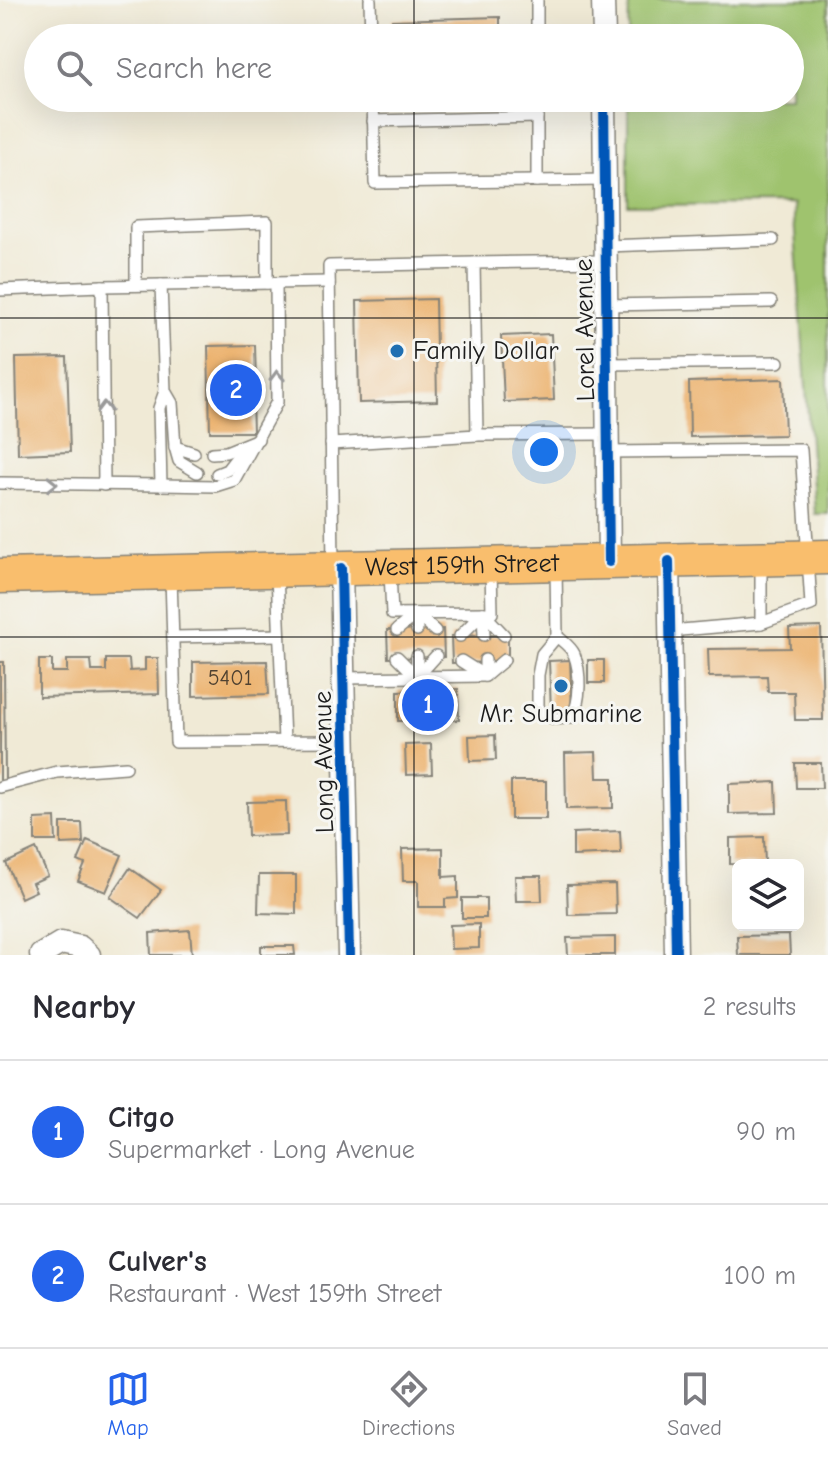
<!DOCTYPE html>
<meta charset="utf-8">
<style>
:root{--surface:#fff;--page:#f2f2f3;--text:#2b2b33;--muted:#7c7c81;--line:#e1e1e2;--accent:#2563eb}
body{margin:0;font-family:"Comic Neue",sans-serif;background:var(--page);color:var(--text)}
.controls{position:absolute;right:24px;bottom:24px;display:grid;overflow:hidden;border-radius:12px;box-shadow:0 8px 32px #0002}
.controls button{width:72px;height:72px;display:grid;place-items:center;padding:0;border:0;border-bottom:2px solid var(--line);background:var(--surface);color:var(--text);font:40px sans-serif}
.you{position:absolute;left:544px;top:452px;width:28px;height:28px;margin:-20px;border:6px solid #fff;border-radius:50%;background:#1a73e8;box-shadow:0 0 0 12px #1a73e833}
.badge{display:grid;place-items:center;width:52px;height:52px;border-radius:50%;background:var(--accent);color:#fff;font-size:26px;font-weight:700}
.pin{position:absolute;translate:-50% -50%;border:4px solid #fff;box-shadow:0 2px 8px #0006}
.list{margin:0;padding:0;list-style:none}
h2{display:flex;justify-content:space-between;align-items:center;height:104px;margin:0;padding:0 32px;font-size:34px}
h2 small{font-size:26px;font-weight:400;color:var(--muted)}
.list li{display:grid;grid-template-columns:52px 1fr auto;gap:24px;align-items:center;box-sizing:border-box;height:144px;padding:0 32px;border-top:2px solid var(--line)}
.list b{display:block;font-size:30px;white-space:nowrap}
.list p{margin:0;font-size:26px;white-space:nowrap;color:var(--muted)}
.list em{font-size:26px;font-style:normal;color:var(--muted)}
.icon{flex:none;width:44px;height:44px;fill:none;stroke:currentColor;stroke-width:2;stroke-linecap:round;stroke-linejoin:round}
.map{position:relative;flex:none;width:828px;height:955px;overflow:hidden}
.search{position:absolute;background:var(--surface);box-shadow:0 8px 32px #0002;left:24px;right:24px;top:24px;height:88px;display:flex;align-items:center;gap:20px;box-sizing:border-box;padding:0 28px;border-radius:44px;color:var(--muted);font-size:30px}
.sheet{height:392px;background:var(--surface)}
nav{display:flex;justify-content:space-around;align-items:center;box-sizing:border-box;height:112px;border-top:2px solid var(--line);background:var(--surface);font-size:22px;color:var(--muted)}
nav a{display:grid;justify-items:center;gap:4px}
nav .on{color:var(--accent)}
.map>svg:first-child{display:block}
.green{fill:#9fc36e;stroke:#5e7045;stroke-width:2}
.building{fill:#ecb370}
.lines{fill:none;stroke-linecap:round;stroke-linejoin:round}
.service-casing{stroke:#868379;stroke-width:14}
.minor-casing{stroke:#868379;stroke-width:25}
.primary-casing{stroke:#868379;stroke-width:37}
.service{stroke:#fff;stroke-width:11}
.minor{stroke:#fff;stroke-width:22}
.primary{stroke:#f9be6d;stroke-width:34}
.cycleway-casing{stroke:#f6f6f2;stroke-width:15}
.cycleway{stroke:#0057b8;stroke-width:10}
.oneway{stroke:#999}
.grid{fill:none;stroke:#1c1c1c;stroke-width:2;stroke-opacity:0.55}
.poi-dot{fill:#1f6fb2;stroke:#f6f6f2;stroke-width:3}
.labels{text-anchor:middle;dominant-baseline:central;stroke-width:6;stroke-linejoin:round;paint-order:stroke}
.number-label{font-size:22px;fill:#504231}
.street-label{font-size:26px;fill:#1c1c1c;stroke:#f6f6f2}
.poi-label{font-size:26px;fill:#1c1c1c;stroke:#f6f6f2;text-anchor:start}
</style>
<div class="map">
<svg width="828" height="955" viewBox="0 0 828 955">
<rect width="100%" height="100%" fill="#f6f6f2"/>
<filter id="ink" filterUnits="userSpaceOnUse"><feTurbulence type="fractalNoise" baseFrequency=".0125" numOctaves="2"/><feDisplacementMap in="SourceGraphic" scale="16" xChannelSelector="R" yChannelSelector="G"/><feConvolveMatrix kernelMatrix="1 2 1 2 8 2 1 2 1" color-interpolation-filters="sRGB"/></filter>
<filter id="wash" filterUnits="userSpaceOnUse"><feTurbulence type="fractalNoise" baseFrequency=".006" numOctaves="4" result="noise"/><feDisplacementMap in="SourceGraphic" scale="32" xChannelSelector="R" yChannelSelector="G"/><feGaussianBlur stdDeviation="1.8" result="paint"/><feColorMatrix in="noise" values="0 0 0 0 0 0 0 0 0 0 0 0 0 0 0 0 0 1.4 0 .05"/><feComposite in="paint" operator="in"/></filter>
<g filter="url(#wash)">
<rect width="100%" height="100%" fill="#f0ead6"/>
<path class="green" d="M629 0H828V514H815L793 204 628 205V98H790V38H628Z"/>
<g id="blocks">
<g class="building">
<path d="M500 17V38H393L392 20Z"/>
<path d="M435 299 437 401 359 403 357 301Z"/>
<path d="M551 334 554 400 504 402 501 336Z"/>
<path d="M255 345 256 383H263V396L252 397 253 432H210L208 346Z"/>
<path d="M67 357 70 452 18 454 16 358Z"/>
<path d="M783 379 785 435 690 437 689 382Z"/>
<path d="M821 627 823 720H795L794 692H768L767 676 709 677 708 649 790 648 789 628Z"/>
<path d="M443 629 444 657 388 658 387 630Z"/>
<path d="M508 635V662L452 663 451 636Z"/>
<path d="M145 658H158L159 694 39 697V660H52V672H67V660H91L92 671H106V659H129L130 671 145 670Z"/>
<path d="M570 660 572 710 551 711 549 661Z"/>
<rect x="588" y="660" width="16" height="23"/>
<path d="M267 661 269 694 193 696V662Z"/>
<path d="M0 662H4L5 781H0Z"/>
<path d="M458 689 459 720 398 721V691Z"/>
<path d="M495 735 496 760 470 761 469 736Z"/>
<path d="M431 744 432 774 406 775 405 745Z"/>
<path d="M596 752 597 778H613V808L566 809 565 753Z"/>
<path d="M795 763H821L822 788H796Z"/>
<rect x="511" y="781" width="35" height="38"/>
<path d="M776 782 777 813 729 814V784Z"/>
<path d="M286 801 287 835 248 836 247 802Z"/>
<path d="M55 818 56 841H35V819Z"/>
<path d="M61 823H82L83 843 61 844Z"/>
<path d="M620 831 621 854 573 856V833Z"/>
<path d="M764 837 765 865 730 864V838Z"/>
<path d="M87 840 122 855 106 892 78 881 85 864 78 861Z"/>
<path d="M443 848V877L458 876V898L445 899V907H418V881H403L402 849Z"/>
<path d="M36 849 48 876 32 883 36 891 21 898 6 863Z"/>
<path d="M130 868 161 890 140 918 110 897Z"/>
<path d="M259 875H296V914L258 913Z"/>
<path d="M515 876H541L542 901H516Z"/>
<path d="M615 884 616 914 568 915 567 885Z"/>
<rect x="462" y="898" width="24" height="20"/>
<path d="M479 924V948L451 949 450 925Z"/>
<path d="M190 930 192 955H151L150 933Z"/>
<path d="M789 935 790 955H738L737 936Z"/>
<path d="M615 937V955H568L567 938Z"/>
<path d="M261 946H294L295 955H261Z"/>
</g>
</g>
</g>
<g filter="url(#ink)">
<use href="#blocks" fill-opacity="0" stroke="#868379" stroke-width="2"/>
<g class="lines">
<defs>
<g id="service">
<path d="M370 0 371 38"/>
<path d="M537 0V38"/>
<path d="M373 98 375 183 605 180"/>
<path d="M537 98V181"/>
<path d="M373 121 537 117"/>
<path d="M606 246 773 240"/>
<path d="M136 285V227L267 222V283"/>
<path d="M102 286 329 282"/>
<path d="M0 290 102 286 104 485"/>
<path d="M606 305 771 302"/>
<path d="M607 364 778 362"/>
<path d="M165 391 172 403 175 447 194 453"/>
<path d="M477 435 608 434"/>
<path d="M331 444 477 435 474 263 606 261"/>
<path d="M175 447 179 461 197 472"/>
<path d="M608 452 801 450 811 605 761 623"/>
<path d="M212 453 226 452 258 439"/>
<path d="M217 474 227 470 247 444"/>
<path d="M0 483 161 485 159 408 165 391 161 285"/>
<path d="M161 485 215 486 234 480 277 402 276 283"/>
<path d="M333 565 329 266 474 263"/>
<path d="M556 566 557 636 542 654 538 675V708C549 720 557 720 572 717 581 701 581 672 574 654 571 647 562 641 557 636"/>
<path d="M390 572 392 614 483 613H492L491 568"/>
<path d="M277 574 284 741"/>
<path d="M171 577 176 742 345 741"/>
<path d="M483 613 484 635"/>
<path d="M397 630 416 614"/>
<path d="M417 630 416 614 435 631"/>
<path d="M670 631 761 623V563"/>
<path d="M460 636 483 613 504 635"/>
<path d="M173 637 279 635"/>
<path d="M417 656V677L436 656"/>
<path d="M397 657 417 677"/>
<path d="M461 661 485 676 504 660"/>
<path d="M344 678 485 676V660"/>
<path d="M0 787 57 772 126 767"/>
</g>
<g id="minor">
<path d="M603 0 604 38"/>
<path d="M604 98 609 562"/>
<path d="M669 561 676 955"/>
<path d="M341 568 349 955"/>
<path d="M41 955 61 943 80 947 89 955"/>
</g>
<g id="primary">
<path id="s1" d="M0 576 828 557"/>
</g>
</defs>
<use href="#service" class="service-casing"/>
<use href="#minor" class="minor-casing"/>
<use href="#primary" class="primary-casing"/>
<use href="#service" class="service"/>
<use href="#minor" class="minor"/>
<use href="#primary" class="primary"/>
<defs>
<g id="cycleway">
<path d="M604 98 609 562"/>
<path d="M669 561 676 955"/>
<path d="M341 568 349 955"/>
</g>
</defs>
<use href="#cycleway" class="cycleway-casing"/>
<use href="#cycleway" class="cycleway"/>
</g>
<defs><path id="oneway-chevron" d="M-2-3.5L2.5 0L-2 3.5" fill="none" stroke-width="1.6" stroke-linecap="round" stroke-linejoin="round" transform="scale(2)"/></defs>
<g class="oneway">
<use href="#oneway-chevron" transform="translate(277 376) rotate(-91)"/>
<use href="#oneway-chevron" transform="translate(104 407) rotate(-91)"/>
<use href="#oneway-chevron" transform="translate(52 484) rotate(1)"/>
</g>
</g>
<path class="grid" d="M414 0V38M414 98V955M0 318H828M0 637H828"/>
<g class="poi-dot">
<circle cx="397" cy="351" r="8"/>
<circle cx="561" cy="686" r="8"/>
</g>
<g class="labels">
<g class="number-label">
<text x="230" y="678">5401</text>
</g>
<g class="street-label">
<text transform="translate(585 330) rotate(-91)">Lorel Avenue</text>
<text stroke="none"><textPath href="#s1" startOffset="462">West 159th Street</textPath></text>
<text transform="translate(324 762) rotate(-91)">Long Avenue</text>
</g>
<g class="poi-label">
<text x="413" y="351">Family Dollar</text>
<text x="561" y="714" text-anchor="middle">Mr. Submarine</text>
</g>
</g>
</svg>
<div class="controls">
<button><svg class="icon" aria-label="layers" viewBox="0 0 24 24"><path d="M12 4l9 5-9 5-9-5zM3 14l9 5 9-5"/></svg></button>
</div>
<div class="you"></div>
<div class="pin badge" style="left:428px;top:705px">1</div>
<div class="pin badge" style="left:236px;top:390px">2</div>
<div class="search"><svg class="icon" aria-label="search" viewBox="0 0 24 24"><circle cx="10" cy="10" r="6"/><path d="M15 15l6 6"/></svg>Search here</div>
</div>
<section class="sheet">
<h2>Nearby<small>2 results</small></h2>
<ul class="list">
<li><span class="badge">1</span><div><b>Citgo</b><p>Supermarket · Long Avenue</p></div><em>90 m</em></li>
<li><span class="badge">2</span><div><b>Culver's</b><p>Restaurant · West 159th Street</p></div><em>100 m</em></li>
</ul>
</section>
<nav>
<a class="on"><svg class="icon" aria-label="map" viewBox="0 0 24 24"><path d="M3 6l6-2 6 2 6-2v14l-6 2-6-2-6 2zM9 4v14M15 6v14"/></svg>Map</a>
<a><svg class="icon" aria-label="directions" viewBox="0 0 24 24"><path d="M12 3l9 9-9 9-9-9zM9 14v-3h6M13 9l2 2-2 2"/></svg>Directions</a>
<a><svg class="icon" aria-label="saved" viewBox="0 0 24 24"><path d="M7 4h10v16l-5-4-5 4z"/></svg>Saved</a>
</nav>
